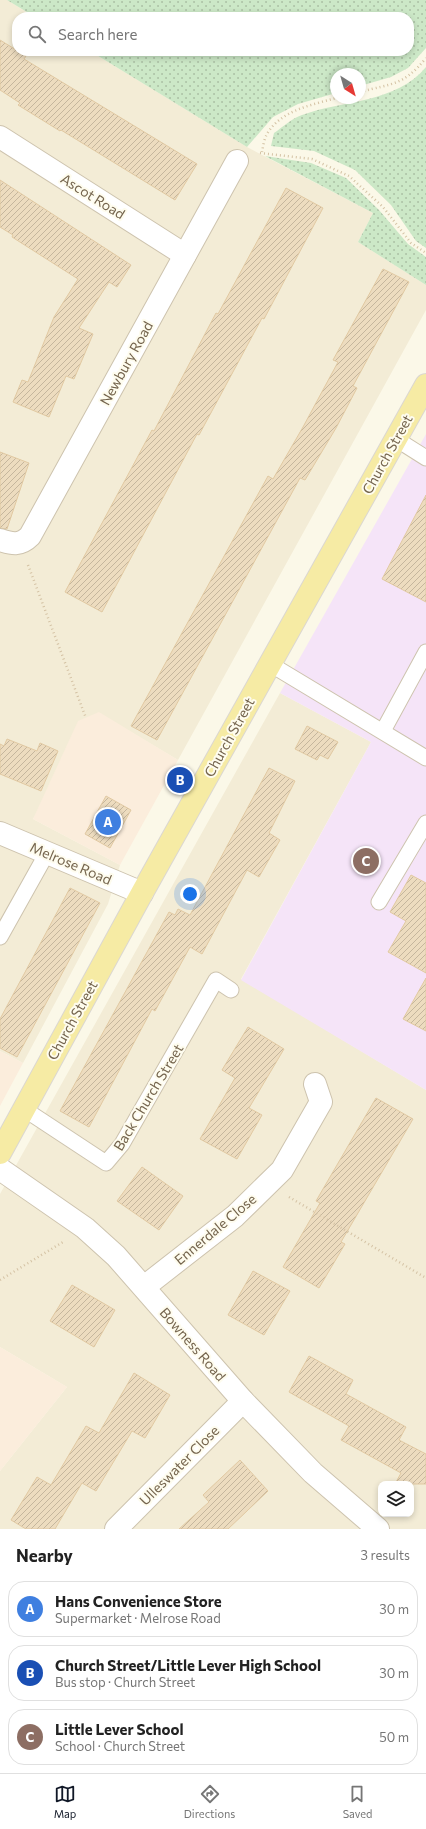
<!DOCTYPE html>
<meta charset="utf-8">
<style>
:root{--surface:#fff;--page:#f2f2f2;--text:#222;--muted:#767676;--line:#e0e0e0;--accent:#111827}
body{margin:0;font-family:Commissioner,sans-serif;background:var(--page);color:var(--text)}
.controls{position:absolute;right:12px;bottom:12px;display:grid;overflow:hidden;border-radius:8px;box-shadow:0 2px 6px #0003}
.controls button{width:36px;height:36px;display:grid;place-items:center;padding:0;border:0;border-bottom:1px solid var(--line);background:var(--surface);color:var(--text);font:20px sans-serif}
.compass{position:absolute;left:330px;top:68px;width:36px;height:36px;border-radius:50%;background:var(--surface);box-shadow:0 2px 6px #0003;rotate:143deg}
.you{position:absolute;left:190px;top:894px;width:14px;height:14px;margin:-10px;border:3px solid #fff;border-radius:50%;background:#1a73e8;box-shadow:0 0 0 6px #1a73e833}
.badge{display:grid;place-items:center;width:26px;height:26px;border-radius:50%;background:var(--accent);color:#fff;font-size:13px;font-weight:700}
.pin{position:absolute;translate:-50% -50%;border:2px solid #fff;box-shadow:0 1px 4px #0006}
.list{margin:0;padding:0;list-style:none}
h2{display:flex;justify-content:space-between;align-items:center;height:52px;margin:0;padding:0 16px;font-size:17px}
h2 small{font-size:13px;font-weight:400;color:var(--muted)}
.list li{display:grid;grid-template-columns:26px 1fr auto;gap:12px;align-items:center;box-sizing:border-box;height:56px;margin:0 8px 8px;padding:0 8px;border:1px solid var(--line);border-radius:16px}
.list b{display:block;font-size:15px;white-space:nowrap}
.list p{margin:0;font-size:13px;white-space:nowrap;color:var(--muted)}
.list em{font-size:13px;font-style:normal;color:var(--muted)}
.icon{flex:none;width:22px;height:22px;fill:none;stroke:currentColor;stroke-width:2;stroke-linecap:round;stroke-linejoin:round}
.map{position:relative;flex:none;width:426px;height:1529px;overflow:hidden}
.search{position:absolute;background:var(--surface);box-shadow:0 2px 6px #0003;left:12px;right:12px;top:12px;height:44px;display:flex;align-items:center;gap:10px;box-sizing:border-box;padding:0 14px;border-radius:16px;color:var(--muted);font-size:15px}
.sheet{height:244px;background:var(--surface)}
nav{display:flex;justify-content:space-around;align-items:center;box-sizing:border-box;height:56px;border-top:1px solid var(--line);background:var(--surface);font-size:11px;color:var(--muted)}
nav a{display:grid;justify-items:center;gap:2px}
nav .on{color:var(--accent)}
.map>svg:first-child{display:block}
.residential{fill:#f3ecd6;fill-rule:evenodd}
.commercial{fill:#fbeddc}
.education{fill:#f5e4f8}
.grass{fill:url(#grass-dots)}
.building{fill:url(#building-hatch);stroke:#e1c9a2}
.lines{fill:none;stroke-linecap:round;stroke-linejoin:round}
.lane-casing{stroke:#cdc3ae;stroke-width:17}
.street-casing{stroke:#cdc3ae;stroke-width:24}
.primary-casing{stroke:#dbd7d1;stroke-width:24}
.path{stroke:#d4c2a4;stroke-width:2.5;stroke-dasharray:1 3;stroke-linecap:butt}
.lane{stroke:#fff;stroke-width:15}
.street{stroke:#fff;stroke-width:22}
.primary{stroke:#f6eba4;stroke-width:22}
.labels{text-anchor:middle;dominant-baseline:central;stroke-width:4;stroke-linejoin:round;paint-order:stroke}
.street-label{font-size:14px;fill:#74644d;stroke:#fefcee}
</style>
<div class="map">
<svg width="426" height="1529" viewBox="0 0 426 1529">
<defs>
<pattern id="grass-dots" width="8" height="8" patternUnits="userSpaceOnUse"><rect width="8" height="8" fill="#cce8c7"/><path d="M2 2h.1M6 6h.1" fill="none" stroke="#aac0a4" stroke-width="1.8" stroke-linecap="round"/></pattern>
<pattern id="building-hatch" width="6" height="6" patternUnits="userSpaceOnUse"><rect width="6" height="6" fill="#eddcbf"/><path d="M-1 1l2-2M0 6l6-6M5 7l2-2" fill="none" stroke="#c5b69d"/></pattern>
</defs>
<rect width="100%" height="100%" fill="#fbf8e8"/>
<g class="residential">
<path d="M0 0H7L35 17H17V51H90L247 147 373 213 358 242 426 285V310L178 760 99 713 33 819 120 865 108 904 23 1063 0 1051Z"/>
<path d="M280 693 371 742 241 979 426 1090V1529H0V1471L67 1387 0 1347V1194ZM381 1484H411V1514H381Z"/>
</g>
<g class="commercial">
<path d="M99 712 178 760 120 865 33 819 78 721Z"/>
<path d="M0 1051 23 1063 0 1106Z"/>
<path d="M0 1347 67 1387 0 1471Z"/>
</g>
<path class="education" d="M426 434V1090L241 980 371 742 280 693Z"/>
<g class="grass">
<path d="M7 0H426V48L408 68 391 77 360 86V74H336V93L298 104 273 117 247 147 90 51H409V17H35Z"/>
<path d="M426 67V248L416 241 391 205 355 170 314 151 271 146 274 133C283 127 292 118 302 115 343 100 397 103 426 67Z"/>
<path d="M265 156 311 163 346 178 379 210 408 244 426 257V285L358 242 373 213Z"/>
</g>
<g class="building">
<path d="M0 40 26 56 24 59 197 164 175 200 61 130 60 131 18 105 20 103 0 90Z"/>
<path d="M0 180 131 265 117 287 109 282 79 328 93 334 74 379 66 376 49 417 13 402 22 380 28 382 54 317 78 279 12 237 13 235 0 227Z"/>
<path d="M286 188 323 208 264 319 262 318 199 435 197 434 102 612 65 592 152 430 154 431 216 313 218 314Z"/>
<path d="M383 269 409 282 353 386 357 388 336 428 305 480 300 478 157 740 131 726 268 476 273 479 303 427 338 362 333 360Z"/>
<path d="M0 452 29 463 7 529 0 528Z"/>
<path d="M426 495V602L382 579Z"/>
<path d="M307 726 338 742 328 759 320 755 317 760 295 749Z"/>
<path d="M7 739 37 751 40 743 58 751 41 791 0 774V744L4 746Z"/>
<path d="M269 768 295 781 269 833 280 840 259 877 247 870 202 954 190 947 155 1011 152 1009 89 1127 60 1111 169 912 175 915 178 909 190 915Z"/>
<path d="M106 796 131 810 110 848 85 834Z"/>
<path d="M411 875 426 883V973L388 952 406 921 390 912Z"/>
<path d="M70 888 100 903 17 1057 0 1048V1019Z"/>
<path d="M426 978V1031L403 1019Z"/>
<path d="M248 1027 284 1049 249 1108 262 1115 237 1159 200 1139 235 1078 222 1070Z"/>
<path d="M376 1098 413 1119 341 1242 345 1244 319 1288 283 1267 320 1203 316 1201Z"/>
<path d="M142 1167 183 1196 159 1230 117 1201Z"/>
<path d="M253 1271 290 1291 264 1335 228 1315Z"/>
<path d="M72 1285 115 1310 94 1347 50 1321Z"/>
<path d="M309 1356 353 1380 346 1394 406 1427 399 1440 426 1454V1484H395L401 1473 341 1440 349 1426 289 1392Z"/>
<path d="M134 1373 170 1395 145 1438 132 1431 96 1491 82 1483 55 1529H26L11 1520 37 1477 51 1485 86 1426 99 1433Z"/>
<path d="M240 1460 268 1491 228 1529H179L209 1502 203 1495Z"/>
</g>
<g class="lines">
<defs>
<g id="lane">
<path d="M396 439 426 458"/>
<path d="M270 664 426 758"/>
<path d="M383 731 426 652"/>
<path d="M379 902 426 823"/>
<path d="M0 937 47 853"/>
<path d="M24 1109 106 1163 122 1144 216 980 231 990"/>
</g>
<g id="street">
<path d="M0 137 185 255"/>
<path d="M0 540C12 544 20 546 30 536L237 161"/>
<path d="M0 833 142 893"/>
<path d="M0 1169 85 1228 116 1256 243 1401 313 1473 378 1529"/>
<path d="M144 1287 235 1216 282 1170 321 1102 315 1084"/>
<path d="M116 1529 243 1401"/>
</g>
<path id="primary" d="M0 1153 142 893 426 385"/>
</defs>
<use href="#lane" class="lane-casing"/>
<use href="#street" class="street-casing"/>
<use href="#primary" class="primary-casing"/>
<g class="path">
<path d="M360 92C393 83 403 86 426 58"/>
<path d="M262 152C263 147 264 139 267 134 281 110 312 105 336 98"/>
<path d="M260 153 312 159 349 176 383 207 411 243 426 253"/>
<path d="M28 565 86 718"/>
<path d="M289 1197 426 1278"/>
<path d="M0 1280 63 1242"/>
</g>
<use href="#lane" class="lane"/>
<use href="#street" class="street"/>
<use href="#primary" class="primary"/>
</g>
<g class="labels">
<g class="street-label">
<text transform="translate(93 196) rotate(32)">Ascot Road</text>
<text transform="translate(126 363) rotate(-61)">Newbury Road</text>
<text transform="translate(387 454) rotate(-61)">Church Street</text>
<text transform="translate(229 737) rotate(-61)">Church Street</text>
<text transform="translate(71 863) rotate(23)">Melrose Road</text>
<text transform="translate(72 1020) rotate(-61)">Church Street</text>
<text transform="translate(148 1097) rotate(-59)">Back Church Street</text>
<text transform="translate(215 1229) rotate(-40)">Ennerdale Close</text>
<text transform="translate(193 1344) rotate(49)">Bowness Road</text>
<text transform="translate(179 1465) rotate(-45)">Ulleswater Close</text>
</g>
</g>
</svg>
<div class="controls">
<button><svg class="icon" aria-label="layers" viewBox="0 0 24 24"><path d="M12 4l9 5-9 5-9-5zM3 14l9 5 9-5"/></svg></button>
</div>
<svg class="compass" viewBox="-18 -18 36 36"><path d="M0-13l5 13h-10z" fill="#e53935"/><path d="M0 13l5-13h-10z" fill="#767676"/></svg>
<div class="you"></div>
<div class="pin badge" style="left:108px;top:822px;background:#3f7fe0">A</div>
<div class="pin badge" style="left:180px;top:780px;background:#1a4fb4">B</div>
<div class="pin badge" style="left:366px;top:861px;background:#8d6e63">C</div>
<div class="search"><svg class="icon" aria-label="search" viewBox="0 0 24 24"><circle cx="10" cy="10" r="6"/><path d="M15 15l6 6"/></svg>Search here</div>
</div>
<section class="sheet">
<h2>Nearby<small>3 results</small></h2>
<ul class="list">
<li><span class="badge" style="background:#3f7fe0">A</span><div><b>Hans Convenience Store</b><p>Supermarket · Melrose Road</p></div><em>30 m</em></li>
<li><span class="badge" style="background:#1a4fb4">B</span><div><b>Church Street/Little Lever High School</b><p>Bus stop · Church Street</p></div><em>30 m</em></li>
<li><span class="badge" style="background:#8d6e63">C</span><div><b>Little Lever School</b><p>School · Church Street</p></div><em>50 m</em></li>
</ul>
</section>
<nav>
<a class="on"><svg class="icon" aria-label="map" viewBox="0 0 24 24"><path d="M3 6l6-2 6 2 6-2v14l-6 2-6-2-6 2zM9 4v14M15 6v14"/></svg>Map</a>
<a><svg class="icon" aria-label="directions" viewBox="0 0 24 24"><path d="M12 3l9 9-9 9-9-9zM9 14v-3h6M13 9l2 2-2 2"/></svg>Directions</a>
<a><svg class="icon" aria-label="saved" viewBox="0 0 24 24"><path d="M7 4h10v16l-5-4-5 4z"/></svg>Saved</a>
</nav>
